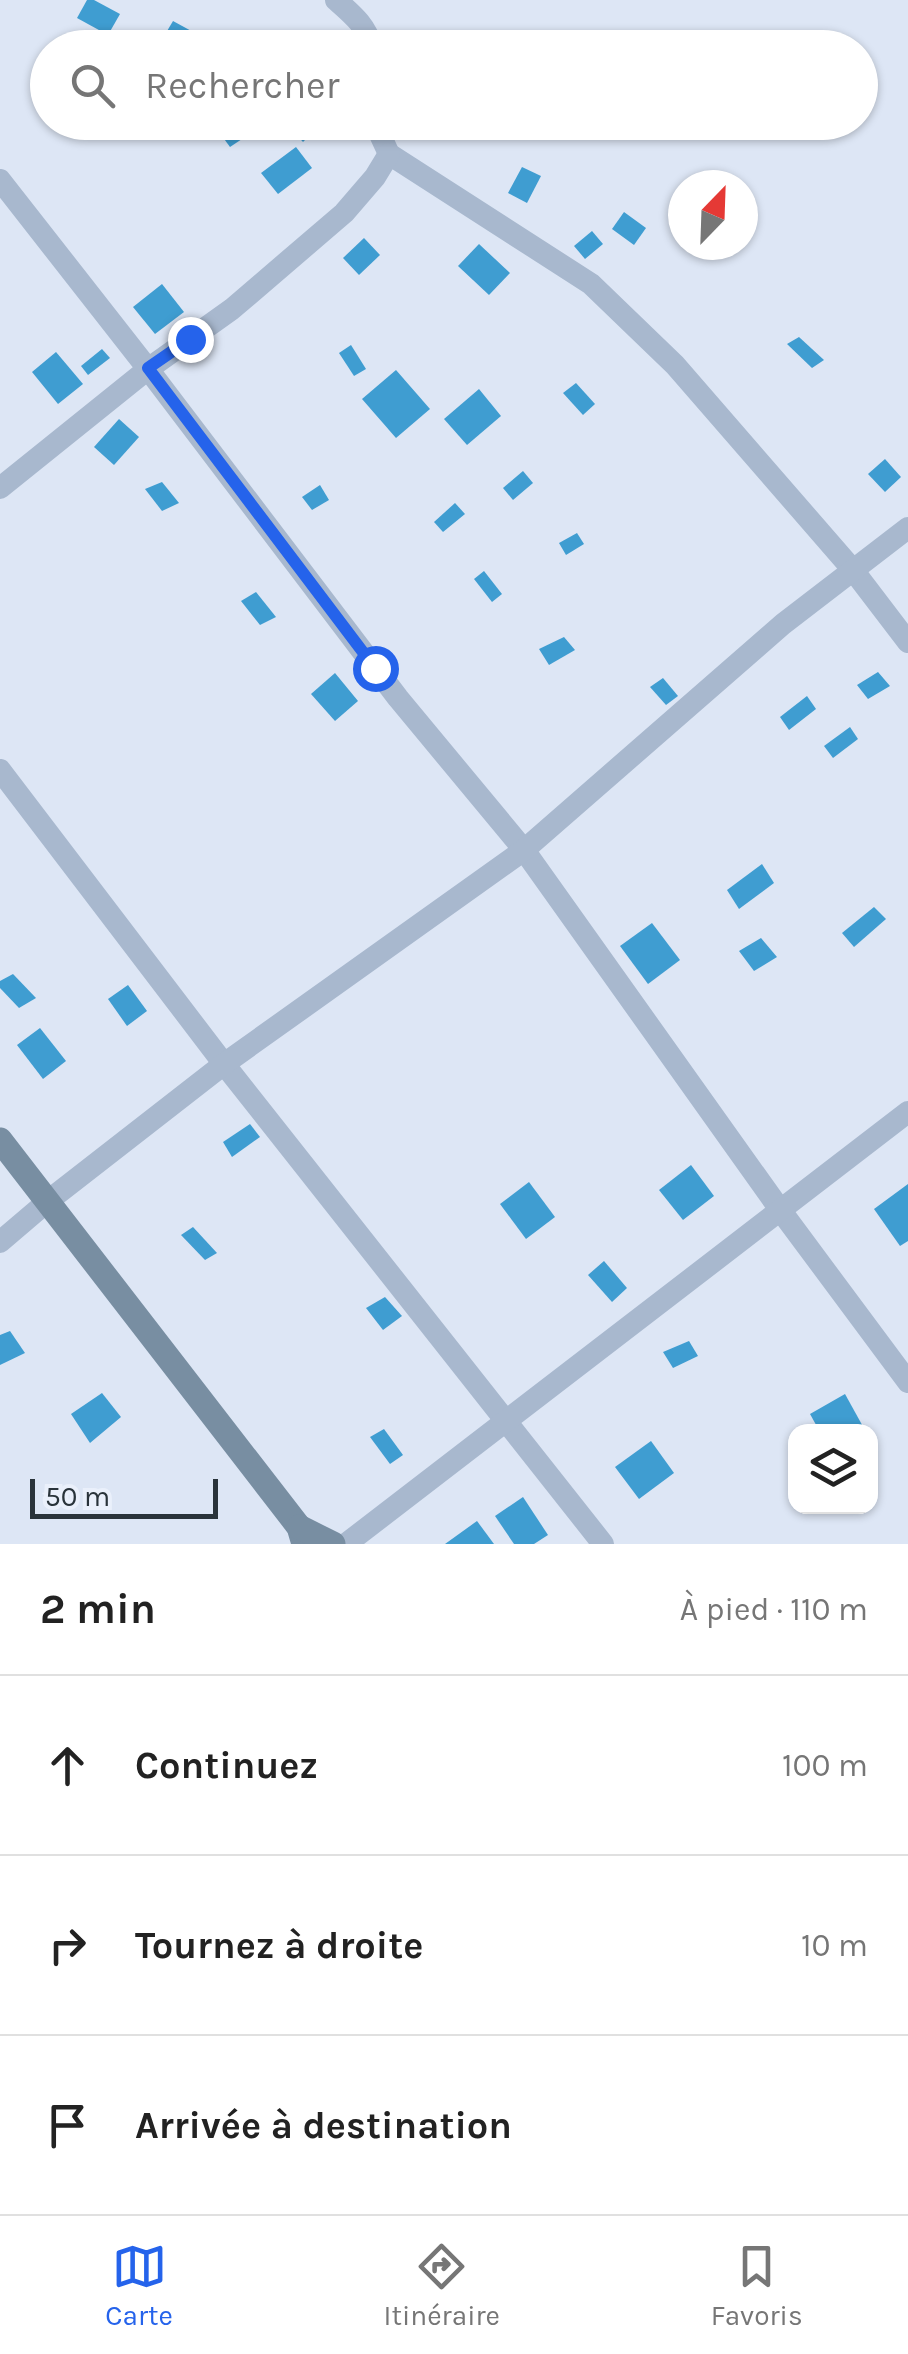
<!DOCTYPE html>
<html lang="fr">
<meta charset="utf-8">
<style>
:root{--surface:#fff;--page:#f2f2f2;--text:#222;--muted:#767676;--line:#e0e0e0;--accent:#2563eb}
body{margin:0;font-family:Karla,sans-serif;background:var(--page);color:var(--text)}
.controls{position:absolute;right:30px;bottom:30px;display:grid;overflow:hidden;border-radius:20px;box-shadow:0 2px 8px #0004}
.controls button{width:90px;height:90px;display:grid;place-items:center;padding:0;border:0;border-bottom:2px solid var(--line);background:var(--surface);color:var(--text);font:50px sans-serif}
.compass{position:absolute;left:668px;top:170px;width:90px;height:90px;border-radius:50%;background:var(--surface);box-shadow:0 2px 8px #0004;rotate:23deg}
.scale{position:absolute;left:30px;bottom:25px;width:188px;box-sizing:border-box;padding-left:10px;border:5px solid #29333a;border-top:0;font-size:28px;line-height:35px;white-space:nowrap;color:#29333a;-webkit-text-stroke:8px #eaf0fb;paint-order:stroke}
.stop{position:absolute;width:30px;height:30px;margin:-22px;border:8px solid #2563eb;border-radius:50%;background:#fff}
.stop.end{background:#2563eb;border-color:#fff;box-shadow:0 2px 10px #0008}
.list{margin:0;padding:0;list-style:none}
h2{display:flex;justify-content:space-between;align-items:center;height:130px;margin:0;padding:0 40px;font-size:42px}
h2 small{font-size:32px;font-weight:400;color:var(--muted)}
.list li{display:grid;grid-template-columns:65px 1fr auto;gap:30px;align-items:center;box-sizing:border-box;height:180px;padding:0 40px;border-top:2px solid var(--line)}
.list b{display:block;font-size:38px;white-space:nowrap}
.list em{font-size:32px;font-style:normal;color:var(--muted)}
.icon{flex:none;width:55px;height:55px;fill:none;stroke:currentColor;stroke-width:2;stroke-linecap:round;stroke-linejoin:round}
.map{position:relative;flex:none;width:908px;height:1544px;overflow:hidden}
.search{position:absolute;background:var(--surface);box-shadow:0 2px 8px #0004;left:30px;right:30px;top:30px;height:110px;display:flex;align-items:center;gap:25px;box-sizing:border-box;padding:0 35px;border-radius:55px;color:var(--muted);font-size:38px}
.sheet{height:670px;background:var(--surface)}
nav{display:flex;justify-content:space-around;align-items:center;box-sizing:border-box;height:140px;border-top:2px solid var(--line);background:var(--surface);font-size:28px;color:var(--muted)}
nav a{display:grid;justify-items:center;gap:5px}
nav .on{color:var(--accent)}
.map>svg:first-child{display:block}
.building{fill:#3f9dd1}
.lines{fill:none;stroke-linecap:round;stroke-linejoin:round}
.street{stroke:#a8b8ce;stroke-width:22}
.secondary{stroke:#788ea2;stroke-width:25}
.route{stroke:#2563eb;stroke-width:12}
</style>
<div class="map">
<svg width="908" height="1544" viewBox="0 0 908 1544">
<rect width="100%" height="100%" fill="#dde6f5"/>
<g class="building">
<path d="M87 0H94L120 14 108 35 77 18Z"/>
<path d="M173 21 195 33 187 48H157Z"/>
<path d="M285 122H316L319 126 303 142Z"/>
<path d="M231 123 242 139 230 147 219 132Z"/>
<path d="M296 147 312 168 278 194 261 173Z"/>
<path d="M522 167 541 176 527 203 508 193Z"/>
<path d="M624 212 646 228 634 245 612 229Z"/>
<path d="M592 231 603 244 585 259 574 246Z"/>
<path d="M364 238 380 255 359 275 343 258Z"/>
<path d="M479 244 510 273 489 295 458 266Z"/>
<path d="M162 284 184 312 155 334 133 307Z"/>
<path d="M799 337 824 360 812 368 787 344Z"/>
<path d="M351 345 366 369 354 376 339 353Z"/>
<path d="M102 349 110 358 88 375 81 366Z"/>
<path d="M56 352 83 384 58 404 32 372Z"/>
<path d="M396 370 430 409 396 438 362 399Z"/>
<path d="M576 383 595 404 583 415 563 393Z"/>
<path d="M479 389 501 416 467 445 444 419Z"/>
<path d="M119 419 139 437 114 465 94 447Z"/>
<path d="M885 459 901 477 885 492 868 474Z"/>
<path d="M523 471 533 483 513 500 503 488Z"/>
<path d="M162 482 179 503 162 511 145 489Z"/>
<path d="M320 485 329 500 312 510 302 497Z"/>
<path d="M455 503 465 514 443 532 434 522Z"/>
<path d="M577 533 584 544 566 555 559 543Z"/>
<path d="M484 571 502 594 492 602 474 579Z"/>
<path d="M256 592 276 617 260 625 241 601Z"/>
<path d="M564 637 575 650 549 665 539 649Z"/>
<path d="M878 672 890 686 868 699 857 685Z"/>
<path d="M335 673 358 701 335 721 311 694Z"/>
<path d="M663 678 678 696 666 705 650 687Z"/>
<path d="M807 696 816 709 789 730 780 717Z"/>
<path d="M850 727 858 739 833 758 824 746Z"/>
<path d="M762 864 774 883 739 909 727 890Z"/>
<path d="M874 907 886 919 854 947 842 933Z"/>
<path d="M652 923 680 960 648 984 620 946Z"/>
<path d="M761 938 777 957 754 971 739 951Z"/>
<path d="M13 974 36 998 19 1008 0 988V981Z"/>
<path d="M128 985 147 1011 127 1026 108 999Z"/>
<path d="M40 1028 66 1061 43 1079 17 1045Z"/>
<path d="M250 1124 260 1137 232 1157 223 1142Z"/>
<path d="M691 1165 714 1196 683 1220 659 1190Z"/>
<path d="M529 1182 555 1217 526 1239 500 1204Z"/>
<path d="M908 1184V1241L900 1246 874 1209Z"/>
<path d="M193 1227 217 1253 205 1260 181 1235Z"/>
<path d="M604 1261 627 1288 612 1302 588 1275Z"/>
<path d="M385 1297 402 1316 383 1330 366 1308Z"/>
<path d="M10 1331 25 1353 0 1365V1335Z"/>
<path d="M689 1341 698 1356 673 1368 663 1352Z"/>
<path d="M102 1393 121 1417 90 1443 71 1414Z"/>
<path d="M845 1394 866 1432H820L810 1414Z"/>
<path d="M384 1429 403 1455 390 1464 370 1437Z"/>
<path d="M651 1441 674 1473 639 1499 615 1467Z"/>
<path d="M523 1497 548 1535 534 1544H514L495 1516Z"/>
<path d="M477 1521 494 1544H445Z"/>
</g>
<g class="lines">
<g class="street">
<path d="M336 0C352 14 367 26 372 48"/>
<path d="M377 122V128L389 154 591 284 675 365 853 570 908 642"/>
<path d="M0 180 148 369 398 698 524 850 781 1211 908 1382"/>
<path d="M0 488 148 369 232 309 344 213 375 177 389 154"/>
<path d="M0 770 224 1064 603 1544"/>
<path d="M0 1242 48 1201 224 1064 524 850 783 624 908 528"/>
<path d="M346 1544 908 1112"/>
</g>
<g class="secondary">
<path d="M0 1140 299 1527 304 1544"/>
<path d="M299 1527 333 1544"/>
</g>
</g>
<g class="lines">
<path class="route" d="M190 339 148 368 375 668"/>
</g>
</svg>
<div class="controls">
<button><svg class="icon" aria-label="layers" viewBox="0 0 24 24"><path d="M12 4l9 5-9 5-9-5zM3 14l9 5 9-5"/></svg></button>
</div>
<svg class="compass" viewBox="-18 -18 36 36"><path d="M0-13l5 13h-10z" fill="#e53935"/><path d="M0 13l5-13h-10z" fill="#767676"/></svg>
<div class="scale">50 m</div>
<div class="stop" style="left:375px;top:668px"></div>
<div class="stop end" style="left:190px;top:339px"></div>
<div class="search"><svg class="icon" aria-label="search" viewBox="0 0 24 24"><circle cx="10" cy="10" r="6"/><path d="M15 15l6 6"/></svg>Rechercher</div>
</div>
<section class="sheet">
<h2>2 min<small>À pied · 110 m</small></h2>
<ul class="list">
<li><svg class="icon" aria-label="ahead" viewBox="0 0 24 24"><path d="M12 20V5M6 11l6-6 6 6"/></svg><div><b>Continuez</b></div><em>100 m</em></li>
<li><svg class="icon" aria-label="right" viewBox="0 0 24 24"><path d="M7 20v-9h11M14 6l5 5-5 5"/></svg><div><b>Tournez à droite</b></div><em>10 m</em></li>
<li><svg class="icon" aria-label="arrive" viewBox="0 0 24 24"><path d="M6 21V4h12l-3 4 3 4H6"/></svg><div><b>Arrivée à destination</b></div></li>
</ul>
</section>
<nav>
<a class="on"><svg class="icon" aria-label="map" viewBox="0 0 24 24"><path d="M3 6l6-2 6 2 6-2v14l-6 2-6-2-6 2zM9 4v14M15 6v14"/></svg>Carte</a>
<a><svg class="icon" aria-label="directions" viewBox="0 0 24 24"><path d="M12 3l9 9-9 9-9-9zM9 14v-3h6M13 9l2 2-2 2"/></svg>Itinéraire</a>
<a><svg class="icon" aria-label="saved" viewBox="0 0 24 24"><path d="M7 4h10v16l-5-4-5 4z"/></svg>Favoris</a>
</nav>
